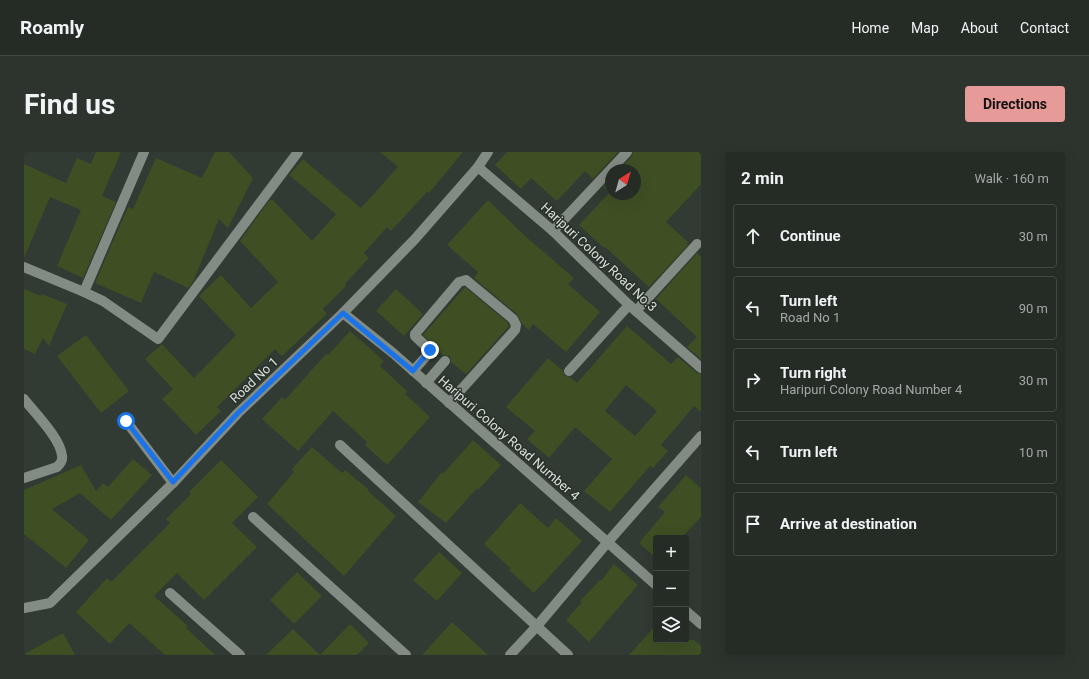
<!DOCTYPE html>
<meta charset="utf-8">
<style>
:root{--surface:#252c26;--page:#2d342e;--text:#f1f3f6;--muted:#a3a7a7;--line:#424843;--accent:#e69b98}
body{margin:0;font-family:Roboto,sans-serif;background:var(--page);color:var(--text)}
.controls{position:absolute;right:12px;bottom:12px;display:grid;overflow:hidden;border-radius:4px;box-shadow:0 4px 16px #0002}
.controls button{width:36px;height:36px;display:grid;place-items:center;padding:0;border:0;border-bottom:1px solid var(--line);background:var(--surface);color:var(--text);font:20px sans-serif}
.compass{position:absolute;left:581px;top:12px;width:36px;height:36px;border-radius:50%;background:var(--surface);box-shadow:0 4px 16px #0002;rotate:37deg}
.stop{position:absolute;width:12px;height:12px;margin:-9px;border:3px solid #1a73e8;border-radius:50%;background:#fff}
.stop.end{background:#1a73e8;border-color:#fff;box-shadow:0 1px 4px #0008}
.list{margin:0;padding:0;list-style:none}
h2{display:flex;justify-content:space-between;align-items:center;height:52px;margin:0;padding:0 16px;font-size:17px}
h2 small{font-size:13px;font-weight:400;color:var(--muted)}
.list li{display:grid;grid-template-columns:26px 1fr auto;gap:12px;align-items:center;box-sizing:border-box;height:64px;margin:0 8px 8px;padding:0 8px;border:1px solid var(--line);border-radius:4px}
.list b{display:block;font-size:15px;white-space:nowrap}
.list p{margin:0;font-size:13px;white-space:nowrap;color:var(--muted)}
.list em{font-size:13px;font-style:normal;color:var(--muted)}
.icon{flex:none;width:22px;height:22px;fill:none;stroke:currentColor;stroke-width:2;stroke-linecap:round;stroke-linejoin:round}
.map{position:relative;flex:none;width:677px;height:503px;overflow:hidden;border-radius:4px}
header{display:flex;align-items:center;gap:24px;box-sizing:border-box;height:56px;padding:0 20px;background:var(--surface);border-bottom:1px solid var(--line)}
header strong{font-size:19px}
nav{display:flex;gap:22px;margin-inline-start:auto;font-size:14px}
.intro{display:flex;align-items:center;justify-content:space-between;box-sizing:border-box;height:96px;padding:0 24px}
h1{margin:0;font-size:28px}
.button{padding:10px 18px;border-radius:4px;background:var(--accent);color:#111;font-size:14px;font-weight:700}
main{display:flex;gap:24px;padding:0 24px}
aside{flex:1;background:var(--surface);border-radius:4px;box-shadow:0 4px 16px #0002}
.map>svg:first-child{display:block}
.building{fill:#3e4f24;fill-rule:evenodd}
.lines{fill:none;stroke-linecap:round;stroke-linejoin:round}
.street{stroke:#828c84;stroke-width:10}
.route{stroke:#1a73e8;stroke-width:5}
.labels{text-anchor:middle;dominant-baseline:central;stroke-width:3;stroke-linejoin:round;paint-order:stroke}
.street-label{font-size:13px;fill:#dae0dc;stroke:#273029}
</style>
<header>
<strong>Roamly</strong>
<nav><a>Home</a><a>Map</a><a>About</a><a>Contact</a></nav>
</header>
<div class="intro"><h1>Find us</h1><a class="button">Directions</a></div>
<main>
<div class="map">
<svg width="677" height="503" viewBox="0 0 677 503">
<rect width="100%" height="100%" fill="#313a33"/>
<g class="building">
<path d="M72 0H97L78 44 92 50 59 126 33 114 57 58 26 45 0 106V12L42 31 53 6 67 12Z"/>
<path d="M191 0H205L229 26 204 76 195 67 169 130 164 136 130 120 117 151 71 131 104 55 109 57 132 6 178 26Z"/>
<path d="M356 0H439L405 41 403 40 367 79 363 75 340 101 345 106 321 132 322 134 299 157 303 162 258 204 251 197 193 255 197 259 172 283 138 247 149 237 121 207 138 192 170 226 212 183 175 144 197 123 227 156 254 130 216 89 244 50 248 47 288 89 312 62 265 23 279 7 337 56 374 15Z"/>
<path d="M483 0H594L569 27 561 19 533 49 507 26 497 37 471 13Z"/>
<path d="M609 0H677V32L642 70 664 90 663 92 664 93 625 135 581 95 580 96 555 73 585 41 579 35 587 27V42H611V18H595L608 4Z"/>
<path d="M464 48 500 83 550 126 544 132 576 160 542 200 509 172 505 178 498 172 493 162 450 126 454 120 423 93Z"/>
<path d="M673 101 677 105V207L663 195 673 185 632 147Z"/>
<path d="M441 135 484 171 485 174 442 222 427 210 426 204 419 203 399 183Z"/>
<path d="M0 137 17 144 18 142 43 152 25 194 19 186 11 202 0 197Z"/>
<path d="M372 137 399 162 380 184 352 159Z"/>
<path d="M603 174 647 212 654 205 673 221 677 222V260L670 254 637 293 644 299 629 316 626 314 586 360 560 339 588 307 551 275 525 306 503 287 511 279 482 255 524 206 539 219 541 224 546 225 553 231ZM602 233 633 259 611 284 581 259Z"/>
<path d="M326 179 360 209 356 214 383 239 381 242 406 265 363 313 341 293 343 290 309 259 274 299 238 267 258 245 261 248 302 202 304 203Z"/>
<path d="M62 183 105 239 77 261 33 204Z"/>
<path d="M449 288 477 313 454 338 453 336 422 371 394 350 418 320 419 322Z"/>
<path d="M288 295 318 321 321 318 345 338 344 339 372 364 320 424 243 352 270 320 268 317Z"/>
<path d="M109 307 128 323 87 368 56 341 28 357 65 388 42 416 0 382V338L57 313 72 339 79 331 84 335Z"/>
<path d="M197 308 234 345 208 371 233 395 180 448 153 421 130 444 164 474 162 476 191 503H141L105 471 86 492 52 460 83 426 87 430 146 371 142 367 167 342 165 340Z"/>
<path d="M662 323 677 336V365L657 386H632V406L615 391 641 360 634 355Z"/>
<path d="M496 351 524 376 532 366 558 389 510 441 485 418 487 417 460 392Z"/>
<path d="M415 400 438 421 413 449 389 428Z"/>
<path d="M590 412 614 433 565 490 542 468 558 450 556 449 576 428 577 429Z"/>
<path d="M273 420 298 444 270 472 246 448Z"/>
<path d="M428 470 464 503H398Z"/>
<path d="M326 472 345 491 333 503H296Z"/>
<path d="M632 473V488H670L677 494V503H605Z"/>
<path d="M269 477 296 503H242Z"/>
<path d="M39 481 51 503H0V502Z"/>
</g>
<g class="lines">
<g class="street">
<path d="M454 15 529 79 605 153 677 216"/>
<path d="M529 79 603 0"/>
<path d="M0 115 60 140 79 149 134 187 274 0"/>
<path d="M60 140 120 0"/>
<path d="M612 159 673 92"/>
<path d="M319 161 369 201 632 433"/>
<path d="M389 219 407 199 391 184V182L435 130 442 128 489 167 492 173 491 178 425 251"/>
<path d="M545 219 605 153"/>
<path d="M402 231 421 209"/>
<path d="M0 247C11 261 37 287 38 304 39 308 36 312 33 315L0 326"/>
<path d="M102 269 149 331"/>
<path d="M316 293 544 503"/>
<path d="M229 365 382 503"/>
<path d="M146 441 216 503"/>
<path d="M0 456 26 451 149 331 214 261 319 161 391 87 454 15 464 0"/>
<path d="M662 459 677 472"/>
<path d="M486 503 513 474 583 391 677 284"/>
</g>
</g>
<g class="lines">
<path class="route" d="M102 269 149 330 214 261 319 161 389 219 406 198"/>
</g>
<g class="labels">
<g class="street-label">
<text transform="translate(575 105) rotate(43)">Haripuri Colony Road No.3</text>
<text transform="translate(230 228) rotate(-43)">Road No 1</text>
<text transform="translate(485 286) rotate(41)">Haripuri Colony Road Number 4</text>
</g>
</g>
</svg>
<div class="controls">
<button>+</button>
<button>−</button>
<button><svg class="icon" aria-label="layers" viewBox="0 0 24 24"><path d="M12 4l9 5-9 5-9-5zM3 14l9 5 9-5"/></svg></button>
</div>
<svg class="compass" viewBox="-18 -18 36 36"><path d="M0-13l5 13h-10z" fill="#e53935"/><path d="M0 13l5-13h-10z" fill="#a3a7a7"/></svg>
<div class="stop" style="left:102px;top:269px"></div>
<div class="stop end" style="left:406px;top:198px"></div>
</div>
<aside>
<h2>2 min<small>Walk · 160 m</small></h2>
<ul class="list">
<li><svg class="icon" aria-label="ahead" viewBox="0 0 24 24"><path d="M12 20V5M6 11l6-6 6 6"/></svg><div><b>Continue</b></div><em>30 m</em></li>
<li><svg class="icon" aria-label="left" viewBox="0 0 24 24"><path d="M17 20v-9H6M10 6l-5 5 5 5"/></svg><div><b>Turn left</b><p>Road No 1</p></div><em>90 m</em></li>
<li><svg class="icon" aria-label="right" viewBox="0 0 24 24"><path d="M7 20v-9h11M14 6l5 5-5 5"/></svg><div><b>Turn right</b><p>Haripuri Colony Road Number 4</p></div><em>30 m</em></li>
<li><svg class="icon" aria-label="left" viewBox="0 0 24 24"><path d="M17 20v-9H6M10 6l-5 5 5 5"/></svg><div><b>Turn left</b></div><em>10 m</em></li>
<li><svg class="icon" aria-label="arrive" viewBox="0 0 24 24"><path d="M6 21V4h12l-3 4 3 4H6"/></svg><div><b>Arrive at destination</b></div></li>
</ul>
</aside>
</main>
